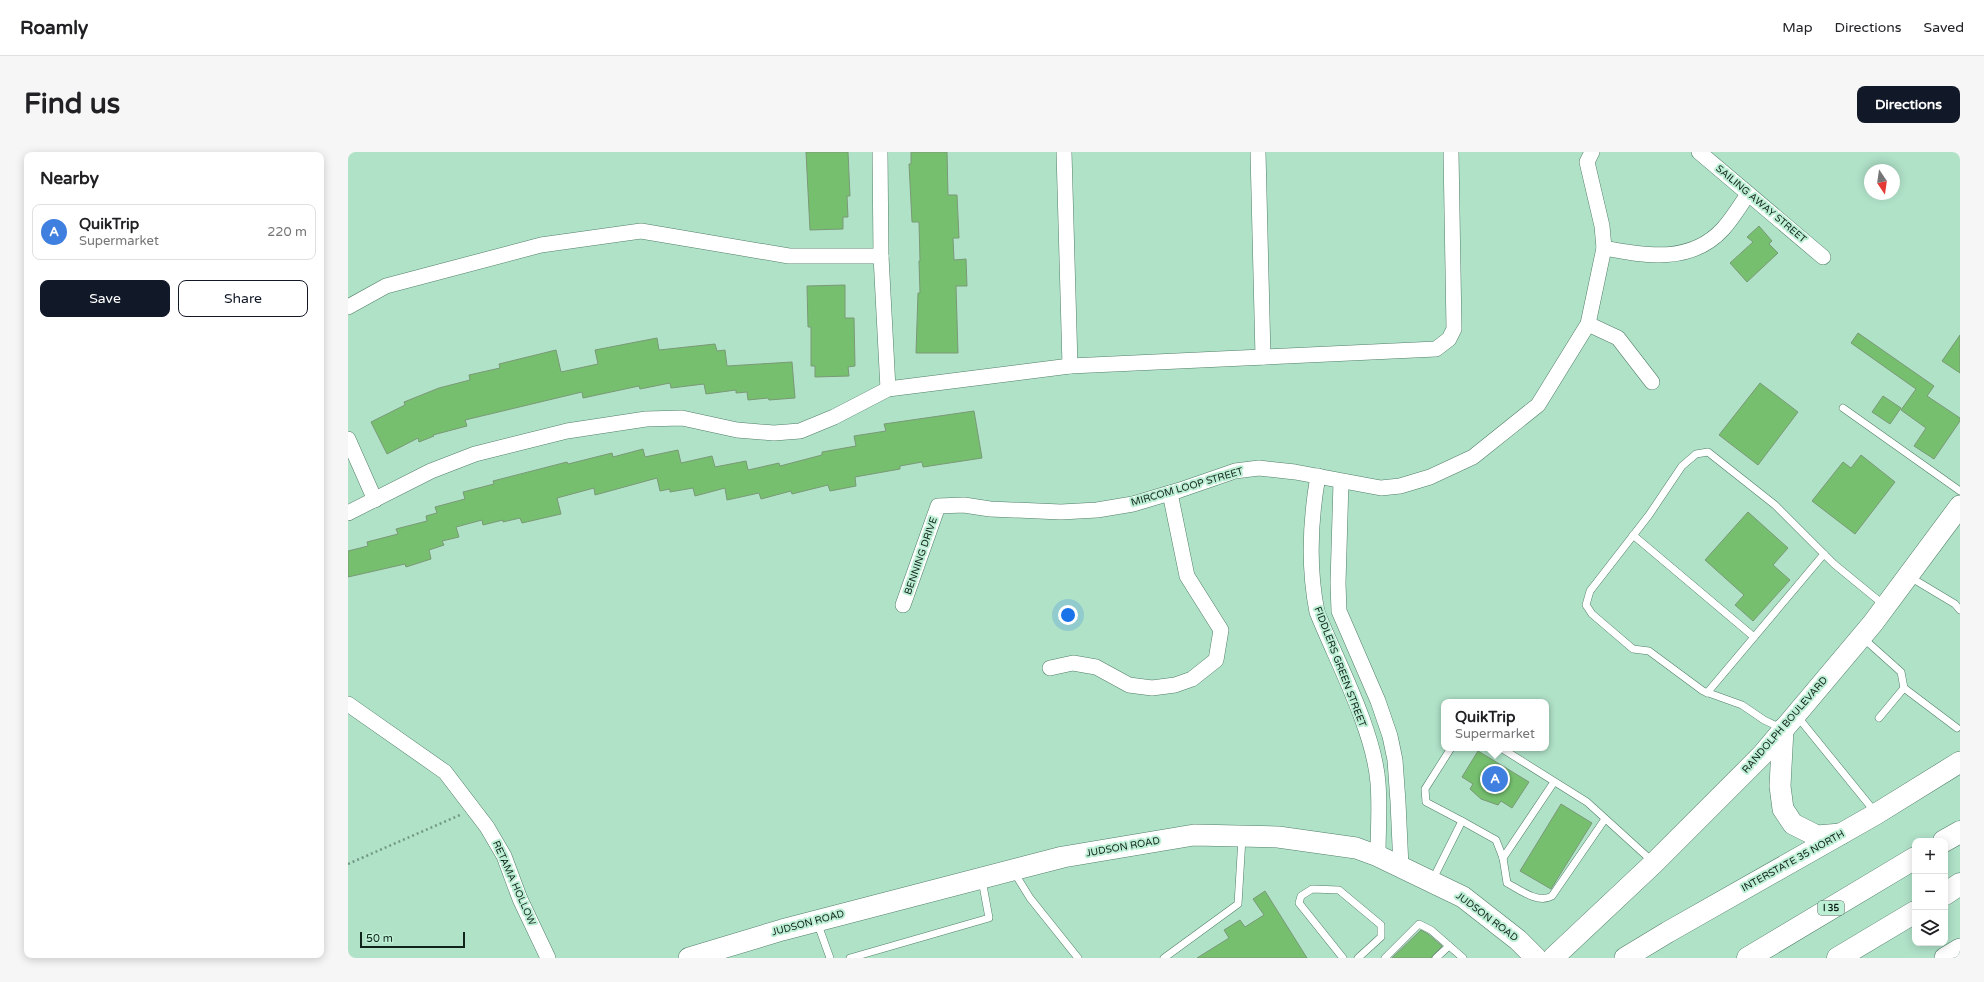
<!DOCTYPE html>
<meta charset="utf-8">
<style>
:root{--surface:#fff;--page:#f6f6f6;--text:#202124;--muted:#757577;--line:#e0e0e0;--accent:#111827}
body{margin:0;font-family:"Varela Round",sans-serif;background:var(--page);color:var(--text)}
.controls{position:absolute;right:12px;bottom:12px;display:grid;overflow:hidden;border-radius:8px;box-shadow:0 2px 10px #0003}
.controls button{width:36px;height:36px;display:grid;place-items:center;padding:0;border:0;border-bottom:1px solid var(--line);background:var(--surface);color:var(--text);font:20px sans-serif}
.compass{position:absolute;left:1516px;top:12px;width:36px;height:36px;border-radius:50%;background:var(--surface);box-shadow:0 2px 10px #0003;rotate:167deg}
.scale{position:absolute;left:12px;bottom:10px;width:105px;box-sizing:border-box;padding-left:4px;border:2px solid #10231a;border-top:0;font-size:11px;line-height:14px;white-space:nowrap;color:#10231a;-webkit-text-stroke:3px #bdefd5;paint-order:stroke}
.you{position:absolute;left:720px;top:463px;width:14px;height:14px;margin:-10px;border:3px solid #fff;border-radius:50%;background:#1a73e8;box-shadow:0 0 0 6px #1a73e833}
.badge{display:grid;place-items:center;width:26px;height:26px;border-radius:50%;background:var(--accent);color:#fff;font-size:13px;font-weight:700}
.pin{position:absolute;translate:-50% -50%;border:2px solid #fff;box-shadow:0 1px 4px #0006}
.popup{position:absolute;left:1093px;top:547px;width:108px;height:52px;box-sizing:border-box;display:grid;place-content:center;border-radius:8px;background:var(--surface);filter:drop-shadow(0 1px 3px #0005);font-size:13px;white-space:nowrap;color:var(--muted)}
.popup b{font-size:15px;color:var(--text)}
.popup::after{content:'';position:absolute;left:50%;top:100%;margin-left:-8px;border:8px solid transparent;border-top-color:var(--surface)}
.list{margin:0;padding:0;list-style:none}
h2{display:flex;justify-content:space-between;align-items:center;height:52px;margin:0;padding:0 16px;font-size:17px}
h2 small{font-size:13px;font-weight:400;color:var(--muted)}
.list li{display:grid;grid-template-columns:26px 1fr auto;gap:12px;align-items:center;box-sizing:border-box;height:56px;margin:0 8px 8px;padding:0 8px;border:1px solid var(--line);border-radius:8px}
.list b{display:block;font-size:15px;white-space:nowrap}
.list p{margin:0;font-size:13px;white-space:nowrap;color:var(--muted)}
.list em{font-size:13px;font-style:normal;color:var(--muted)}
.actions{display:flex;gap:8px;padding:12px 16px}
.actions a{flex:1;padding:9px 0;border:1px solid var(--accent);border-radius:8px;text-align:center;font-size:14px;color:var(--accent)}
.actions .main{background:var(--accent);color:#fff}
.icon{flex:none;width:22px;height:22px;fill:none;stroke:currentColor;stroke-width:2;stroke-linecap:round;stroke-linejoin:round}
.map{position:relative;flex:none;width:1612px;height:806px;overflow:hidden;border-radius:8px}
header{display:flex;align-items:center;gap:24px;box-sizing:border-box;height:56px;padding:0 20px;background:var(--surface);border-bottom:1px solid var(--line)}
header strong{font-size:19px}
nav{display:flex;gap:22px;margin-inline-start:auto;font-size:14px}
.intro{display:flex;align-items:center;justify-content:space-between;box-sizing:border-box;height:96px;padding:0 24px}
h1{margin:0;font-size:28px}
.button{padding:10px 18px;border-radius:8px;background:var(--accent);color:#fff;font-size:14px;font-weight:700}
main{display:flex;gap:24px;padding:0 24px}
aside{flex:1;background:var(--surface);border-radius:8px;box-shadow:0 2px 10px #0003}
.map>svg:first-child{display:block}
.building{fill:#76bf6f;stroke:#7a9976}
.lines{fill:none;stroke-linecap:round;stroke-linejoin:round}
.lane-casing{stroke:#517f68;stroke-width:8}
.street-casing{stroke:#517f68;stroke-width:16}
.secondary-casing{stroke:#517f68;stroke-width:22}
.highway-casing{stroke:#517f68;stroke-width:23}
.path{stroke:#729884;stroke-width:2.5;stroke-dasharray:2 3;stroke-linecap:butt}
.lane{stroke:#fff;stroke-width:7}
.street{stroke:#fff;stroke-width:15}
.secondary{stroke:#fff;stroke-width:21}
.highway{stroke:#fff;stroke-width:22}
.labels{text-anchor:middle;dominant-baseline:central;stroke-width:4;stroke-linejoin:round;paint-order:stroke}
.shield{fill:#bdefd5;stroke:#446052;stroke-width:1}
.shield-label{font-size:9px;font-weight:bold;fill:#10231a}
.street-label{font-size:10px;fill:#10231a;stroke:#bdefd5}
</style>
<header>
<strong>Roamly</strong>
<nav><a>Map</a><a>Directions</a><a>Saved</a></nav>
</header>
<div class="intro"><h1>Find us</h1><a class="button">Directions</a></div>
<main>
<aside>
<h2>Nearby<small></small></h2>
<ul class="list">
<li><span class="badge" style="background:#3f7fe0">A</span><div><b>QuikTrip</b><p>Supermarket</p></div><em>220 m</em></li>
</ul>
<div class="actions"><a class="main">Save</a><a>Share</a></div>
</aside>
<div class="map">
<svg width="1612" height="806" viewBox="0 0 1612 806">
<rect width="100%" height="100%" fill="#b0e2c8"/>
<g class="building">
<path d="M458 0H500L502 44H499L500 65H495V77L462 78Z"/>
<path d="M563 0H599L600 43H609L611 86H605L606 108 618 107 619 134H608L610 201H568L570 141H572L571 109H572L571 70H564L561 12H563Z"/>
<path d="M1411 74 1424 89 1421 92 1430 101 1399 130 1382 111 1405 90 1399 85Z"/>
<path d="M497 133V166H506L507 214 500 215 501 224 467 225V214H463V175H460L459 134Z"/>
<path d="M1510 181 1586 234 1579 244 1612 266V269L1586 307 1566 294 1578 276 1553 258 1568 237 1503 191Z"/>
<path d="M1612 183V221L1594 209Z"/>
<path d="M309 186 311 198 367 192 369 199 377 198 379 214 444 210 447 246 421 248 420 246 400 248 399 240 388 241V238L358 242 356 232 323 236 322 231 292 237 291 234 235 246 234 240 117 268 119 274 85 283 86 284 71 290 70 286 39 302 23 270 57 253 56 250 91 236 122 228 121 223 152 216 151 212 208 198 213 220 250 212 247 198Z"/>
<path d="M1412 231 1450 260 1410 313 1371 283Z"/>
<path d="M1535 244 1553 256 1542 272 1524 260Z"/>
<path d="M626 259 634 306 575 315 574 310 552 314V317L507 325 508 334 482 339 480 333 444 342 443 339 413 347 411 341 379 348 377 336 347 344 345 336 322 340V337L312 339 309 326 247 343 246 336 209 346 213 362 174 371 172 366 155 370V368L135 373 134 368 108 375 111 385 94 389 96 393 81 398 83 407 58 415 57 412 0 425V399L20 394 19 390 50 382 48 377 79 369 78 364 89 361 87 355 117 347 115 340 146 332 145 329 219 310 220 312 264 301 265 305 295 297 297 305 330 298 333 311 364 304 367 315 398 309 400 318 431 311 432 314 474 303V300L508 294 506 284 538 279 536 272Z"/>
<path d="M1513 303 1547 330 1507 382 1464 349 1495 310 1503 316Z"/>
<path d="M1400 360 1440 396 1425 413 1442 428 1405 469 1387 453 1396 443 1357 408Z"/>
<path d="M1130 599 1181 630 1164 656 1153 649 1150 653 1133 647 1122 637 1125 632 1114 625Z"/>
<path d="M1213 652 1244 671 1203 737 1172 719Z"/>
<path d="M917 739 959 806H849L881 786 876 778 892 768 897 775 916 763 905 747Z"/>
<path d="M1073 778 1080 782 1094 794 1083 806H1044Z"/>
</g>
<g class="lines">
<defs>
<g id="lane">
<path d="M1495 256 1612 339"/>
<path d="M1285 383 1406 485"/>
<path d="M1562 425 1607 452 1612 458"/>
<path d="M1515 486 1553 520 1556 536 1609 576"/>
<path d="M1359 541 1476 402"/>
<path d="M1449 564 1527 660"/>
<path d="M1531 566 1556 536"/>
<path d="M1433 576 1416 568 1394 553 1355 539 1301 499 1285 497 1244 462 1238 453 1242 439 1301 363 1334 314 1348 302 1360 300 1427 353 1486 412 1536 453"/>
<path d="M1153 596 1239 650 1304 709"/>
<path d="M1114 669 1148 688 1155 706 1159 731C1172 738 1190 752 1204 744L1257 667"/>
<path d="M1155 706 1206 630"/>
<path d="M666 720 682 746 730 806"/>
<path d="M1084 729 1114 669 1078 650 1077 637 1103 596"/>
<path d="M469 770 482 806"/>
<path d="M502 806 641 766 634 728"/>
<path d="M816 806 890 752 894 686"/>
<path d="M995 806 951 751 953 744 964 737 991 738 1033 773V785L1010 806"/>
<path d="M1037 806 1071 772 1083 778 1115 806"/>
<path d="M1088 806 1101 794"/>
</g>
<g id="street">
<path d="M532 0 533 104 540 237"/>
<path d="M716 0 722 214"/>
<path d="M910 0 915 205"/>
<path d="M1351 0 1475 105"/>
<path d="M1256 96C1297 104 1343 112 1375 77 1384 67 1392 54 1400 42"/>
<path d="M0 155 38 134 193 93 293 79 441 104H533"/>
<path d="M1240 172 1270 186 1304 230"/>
<path d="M0 287 27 348"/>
<path d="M970 324C962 369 960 414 969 460 989 510 1026 578 1030 631 1032 655 1030 680 1030 704"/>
<path d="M993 330 990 431 991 459 1030 549 1042 584 1047 608 1050 650 1053 715"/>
<path d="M0 361 83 319 127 302 219 279 298 267 334 266 389 278 426 281 452 279 486 265 540 237 722 214 1088 197 1101 187 1106 177 1103 0"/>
<path d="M555 453 590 354 616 353 642 357 713 360 749 358 785 352 832 338 887 319 911 316 947 320 1033 336 1052 334 1082 325 1125 305 1190 253 1240 172 1256 96 1254 74 1239 10 1244 0"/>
<path d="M702 516 725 511 748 515 781 533 804 536 827 533 844 527 868 508 873 478 839 424 822 341"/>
<path d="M0 552 97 620 139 675 156 704 172 747 200 806"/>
</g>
<g id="secondary">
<path d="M1435 577 1432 634 1435 657 1445 672 1469 684 1493 682"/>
<path d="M341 806 434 778 715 705 846 683 930 685 1008 696 1030 704 1115 745 1170 788 1188 806"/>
<path d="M1205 806 1306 711 1414 603 1525 471 1612 354"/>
<path d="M1277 806 1320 780 1528 662 1612 610"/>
<path d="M1597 806 1612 797"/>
</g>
<g id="highway">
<path d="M1596 689 1612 680"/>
<path d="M1597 742 1612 732"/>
<path d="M1400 806 1567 706"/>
<path d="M1490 806 1567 760"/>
</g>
</defs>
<use href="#lane" class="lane-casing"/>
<use href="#street" class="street-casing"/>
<use href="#secondary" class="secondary-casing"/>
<use href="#highway" class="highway-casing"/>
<path class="path" d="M0 712 112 663"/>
<use href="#lane" class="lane"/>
<use href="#street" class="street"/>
<use href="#secondary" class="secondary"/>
<use href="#highway" class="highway"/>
</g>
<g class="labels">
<rect class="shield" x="1470" y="749" width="26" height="14" rx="3"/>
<g class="shield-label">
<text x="1483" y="756">I 35</text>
</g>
<g class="street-label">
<text transform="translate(1413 52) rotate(40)">SAILING AWAY STREET</text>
<text transform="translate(839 335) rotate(-16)">MIRCOM LOOP STREET</text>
<text transform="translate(573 404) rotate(-71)">BENNING DRIVE</text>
<text transform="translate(992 515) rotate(69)">FIDDLERS GREEN STREET</text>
<text transform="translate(1437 573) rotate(-49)">RANDOLPH BOULEVARD</text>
<text transform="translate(775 695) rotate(-10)">JUDSON ROAD</text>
<text transform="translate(1445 709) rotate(-29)">INTERSTATE 35 NORTH</text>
<text transform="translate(166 731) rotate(66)">RETAMA HOLLOW</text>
<text transform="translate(1139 765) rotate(37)">JUDSON ROAD</text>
<text transform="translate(460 771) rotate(-15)">JUDSON ROAD</text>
</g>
</g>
</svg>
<div class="controls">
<button>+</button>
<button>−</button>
<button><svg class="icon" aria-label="layers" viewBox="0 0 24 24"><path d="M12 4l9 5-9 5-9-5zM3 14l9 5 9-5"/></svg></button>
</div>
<svg class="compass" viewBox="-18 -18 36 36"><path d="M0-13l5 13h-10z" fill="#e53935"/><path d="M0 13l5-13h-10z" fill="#757577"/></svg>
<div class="scale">50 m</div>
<div class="you"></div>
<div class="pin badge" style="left:1147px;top:627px;background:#3f7fe0">A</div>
<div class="popup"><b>QuikTrip</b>Supermarket</div>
</div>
</main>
